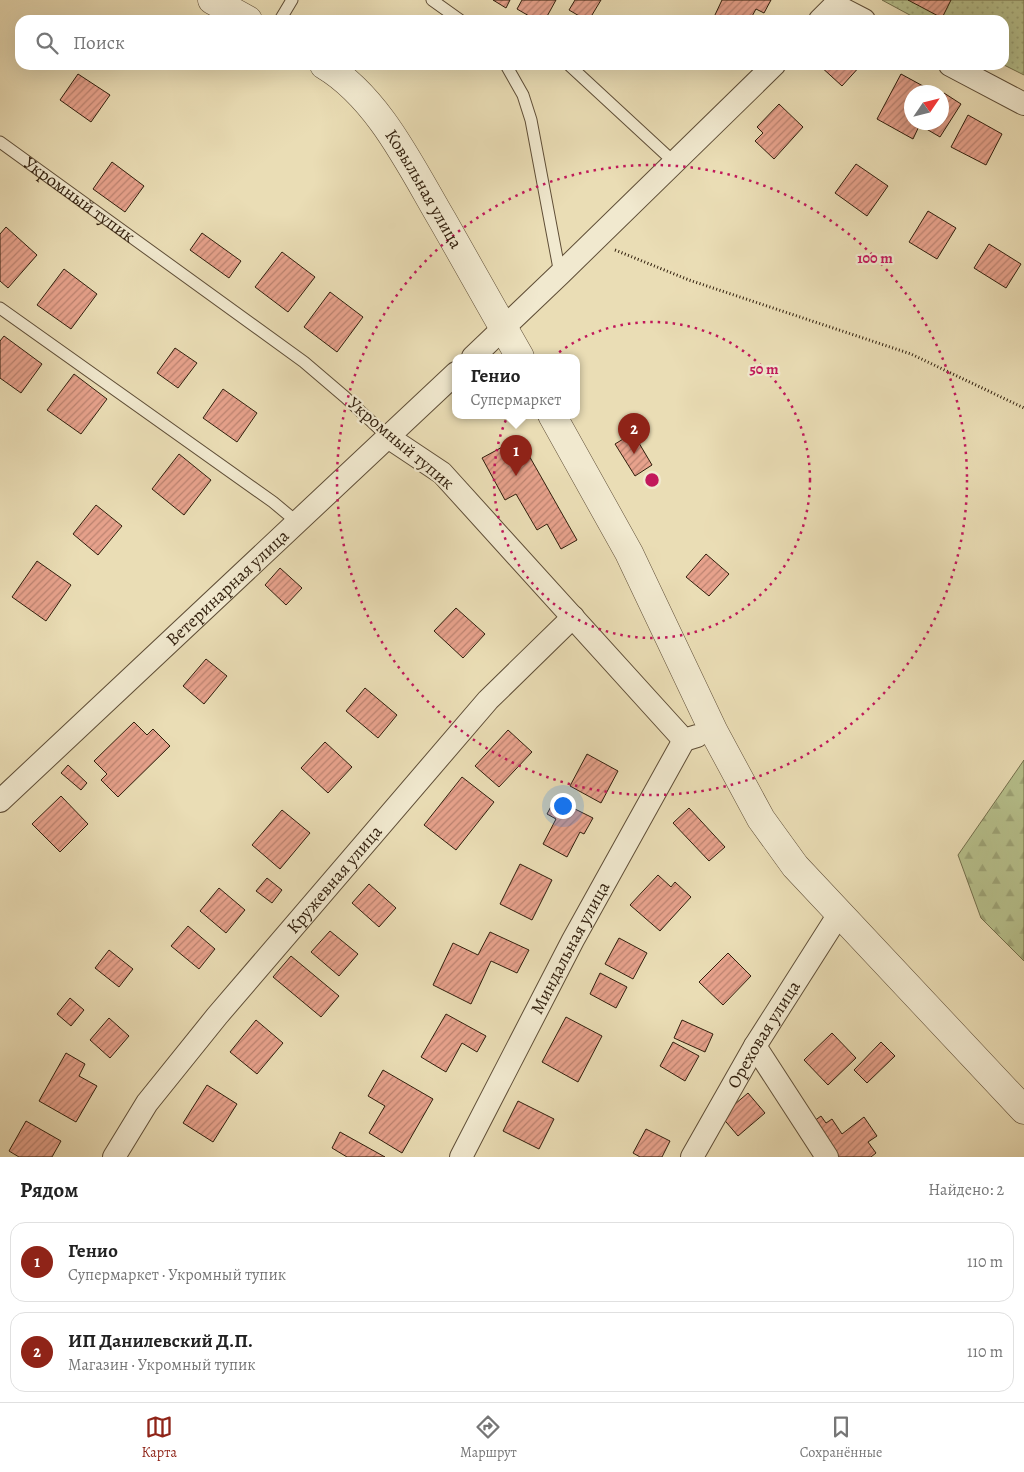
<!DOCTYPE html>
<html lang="ru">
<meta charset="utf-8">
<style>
:root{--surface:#fff;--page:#f6f6f6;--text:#222;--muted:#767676;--line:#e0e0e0;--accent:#8f2418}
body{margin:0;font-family:Alegreya,serif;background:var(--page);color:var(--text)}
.compass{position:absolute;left:904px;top:85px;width:45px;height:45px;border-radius:50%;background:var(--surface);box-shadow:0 5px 20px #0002;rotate:55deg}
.you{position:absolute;left:562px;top:805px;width:18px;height:18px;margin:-12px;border:4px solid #fff;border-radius:50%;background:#1a73e8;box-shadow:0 0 0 8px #1a73e833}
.badge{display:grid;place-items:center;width:32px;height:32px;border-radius:50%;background:var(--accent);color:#fff;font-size:16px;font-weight:700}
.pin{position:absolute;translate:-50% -41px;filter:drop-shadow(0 1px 2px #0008)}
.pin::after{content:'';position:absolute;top:26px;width:18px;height:15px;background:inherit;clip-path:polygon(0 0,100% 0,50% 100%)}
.popup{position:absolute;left:452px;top:354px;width:128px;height:65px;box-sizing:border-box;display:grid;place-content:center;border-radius:10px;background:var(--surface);filter:drop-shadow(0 1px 4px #0005);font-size:16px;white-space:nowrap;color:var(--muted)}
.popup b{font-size:19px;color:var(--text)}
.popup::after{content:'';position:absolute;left:50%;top:100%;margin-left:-10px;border:10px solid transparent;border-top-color:var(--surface)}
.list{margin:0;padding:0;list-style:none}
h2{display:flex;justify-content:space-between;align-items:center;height:65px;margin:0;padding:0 20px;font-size:21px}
h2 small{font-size:16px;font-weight:400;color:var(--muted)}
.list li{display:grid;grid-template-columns:32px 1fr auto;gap:15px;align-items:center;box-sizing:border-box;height:80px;margin:0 10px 10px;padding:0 10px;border:1px solid var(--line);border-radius:15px}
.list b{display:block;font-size:19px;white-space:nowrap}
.list p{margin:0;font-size:16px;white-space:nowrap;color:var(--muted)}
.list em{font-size:16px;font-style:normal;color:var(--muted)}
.icon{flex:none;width:28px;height:28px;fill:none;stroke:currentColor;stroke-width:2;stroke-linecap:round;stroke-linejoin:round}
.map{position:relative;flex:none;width:1024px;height:1157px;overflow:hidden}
.search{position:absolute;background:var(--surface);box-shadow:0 5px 20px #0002;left:15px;right:15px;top:15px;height:55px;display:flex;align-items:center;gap:12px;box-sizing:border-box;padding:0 18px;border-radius:15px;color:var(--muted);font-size:19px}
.sheet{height:245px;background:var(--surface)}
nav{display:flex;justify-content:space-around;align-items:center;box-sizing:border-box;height:70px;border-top:1px solid var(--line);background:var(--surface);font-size:14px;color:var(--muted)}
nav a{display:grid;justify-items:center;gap:2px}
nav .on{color:var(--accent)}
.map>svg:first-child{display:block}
.grass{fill:url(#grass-dots);stroke:#74704d}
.forest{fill:url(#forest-firs);stroke:#74704d}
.building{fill:url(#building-hatch);stroke:#311f0d}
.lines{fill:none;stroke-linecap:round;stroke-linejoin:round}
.service-casing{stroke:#5f4e37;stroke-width:13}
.minor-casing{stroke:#5f4e37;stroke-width:24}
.tertiary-casing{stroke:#5f4e37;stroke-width:29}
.path{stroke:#311f0d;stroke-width:3;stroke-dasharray:1 2.5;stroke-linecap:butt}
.service{stroke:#f1e9cf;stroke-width:11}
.minor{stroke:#f1e9cf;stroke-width:22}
.tertiary{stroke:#f1e9cf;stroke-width:28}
.ring{fill:none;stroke:#c2185b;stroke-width:2.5;stroke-dasharray:2.5 5}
.labels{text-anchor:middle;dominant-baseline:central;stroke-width:4.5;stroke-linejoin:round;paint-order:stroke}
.street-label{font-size:18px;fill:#311f0d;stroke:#f1e9cf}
.centre{fill:#c2185b;stroke:#f1e9cf;stroke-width:2.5}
.ring-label{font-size:15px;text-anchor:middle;font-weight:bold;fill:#c2185b;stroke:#f1e9cf;stroke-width:4.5;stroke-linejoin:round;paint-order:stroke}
</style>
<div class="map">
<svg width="1024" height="1157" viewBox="0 0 1024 1157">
<defs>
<pattern id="grass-dots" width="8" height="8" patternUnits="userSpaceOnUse" patternTransform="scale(1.25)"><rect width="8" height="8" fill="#b7c18d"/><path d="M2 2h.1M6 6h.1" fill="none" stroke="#9ea578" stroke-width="1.8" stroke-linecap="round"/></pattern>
<pattern id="forest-firs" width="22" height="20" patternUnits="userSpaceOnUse" patternTransform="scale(1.25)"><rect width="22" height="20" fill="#b7c18d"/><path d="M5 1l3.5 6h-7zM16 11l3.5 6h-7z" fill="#9ea578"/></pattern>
<pattern id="building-hatch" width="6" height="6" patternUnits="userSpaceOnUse" patternTransform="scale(1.25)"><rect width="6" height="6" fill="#e7a28c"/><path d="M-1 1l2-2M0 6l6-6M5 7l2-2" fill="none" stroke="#bc8371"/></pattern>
</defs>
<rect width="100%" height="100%" fill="#eaddb5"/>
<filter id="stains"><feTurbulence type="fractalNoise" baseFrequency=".004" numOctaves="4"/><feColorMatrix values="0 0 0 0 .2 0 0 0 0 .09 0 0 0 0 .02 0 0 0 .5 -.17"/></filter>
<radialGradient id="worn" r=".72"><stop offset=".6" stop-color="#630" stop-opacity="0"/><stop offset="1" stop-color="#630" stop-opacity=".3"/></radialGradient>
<path class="grass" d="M882 0H1024V75L1004 65V20H919Z"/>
<path class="forest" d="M1024 760V961L981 918 958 855Z"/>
<g class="building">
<path d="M493 0H510L506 8Z"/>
<path d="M522 0H556L545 20H536L517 9Z"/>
<path d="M575 0H601L589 20H586L569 10Z"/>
<path d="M722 0H771L764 13 756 9 750 20H720L714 17Z"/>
<path d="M908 0H951L942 18Z"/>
<path d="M819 65H861L842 86Z"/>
<path d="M78 74 110 95 91 122 60 100Z"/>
<path d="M901 74 934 92H912V122H921L913 139 877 119Z"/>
<path d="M944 93 961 104 940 137 923 127 926 122H942V97Z"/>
<path d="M779 104 803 127 774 159 755 141 763 133 757 127Z"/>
<path d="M968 115 1002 134 986 165 951 147Z"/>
<path d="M112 162 144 186 125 212 93 189Z"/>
<path d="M856 164 888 186 867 216 835 193Z"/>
<path d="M928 211 956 228 937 259 909 242Z"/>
<path d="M6 227 37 255 8 288 0 281V234Z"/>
<path d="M202 233 241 261 229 278 190 250Z"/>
<path d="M989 244 1021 264 1006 288 974 268Z"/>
<path d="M282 252 315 277 288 312 255 287Z"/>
<path d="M64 269 97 294 71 329 37 305Z"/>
<path d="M330 292 363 317 337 352 304 327Z"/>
<path d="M4 336 42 364 21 393 0 378V341Z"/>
<path d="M175 348 197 363 178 388 157 373Z"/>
<path d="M74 374 107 399 81 434 47 410Z"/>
<path d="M223 389 257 413 237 442 203 418Z"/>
<path d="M633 433 652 465 635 476 615 444Z"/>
<path d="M519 438 577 540 561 549 547 524 537 530 516 494 505 500 482 458Z"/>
<path d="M179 454 211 480 184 515 152 489Z"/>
<path d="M96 505 122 526 98 555 73 534Z"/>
<path d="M706 554 729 574 709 596 686 577Z"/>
<path d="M37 561 71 585 46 621 12 597Z"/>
<path d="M280 568 302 588 286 605 265 585Z"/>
<path d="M456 608 485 634 463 658 434 631Z"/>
<path d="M206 659 227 676 204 704 183 686Z"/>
<path d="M365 688 397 715 378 738 346 711Z"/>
<path d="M134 722 147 735 153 729 170 746 118 797 101 780 107 774 94 761Z"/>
<path d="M508 730 532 752 499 787 475 766Z"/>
<path d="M325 742 352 767 328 793 301 768Z"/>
<path d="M587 754 618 771 601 803 570 786Z"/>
<path d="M68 765 87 783 81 790 61 773Z"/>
<path d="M462 777 494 802 456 850 424 825Z"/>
<path d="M61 796 88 824 60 852 32 824Z"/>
<path d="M555 799 593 818 584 834 580 832 567 857 543 844 556 819 547 814Z"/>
<path d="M689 808 725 847 709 861 673 823Z"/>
<path d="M282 810 310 833 280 869 252 845Z"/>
<path d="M520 864 552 880 532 920 500 904Z"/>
<path d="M658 875 671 887 675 882 691 897 660 931 630 905Z"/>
<path d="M267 878 282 890 272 903 256 891Z"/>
<path d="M369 884 396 908 379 927 352 903Z"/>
<path d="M219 888 245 910 226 933 200 911Z"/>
<path d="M188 926 215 949 199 969 171 946Z"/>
<path d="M330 931 358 954 339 976 311 952Z"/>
<path d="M490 932 529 950 517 973 491 961 471 1004 433 985 453 943 478 955Z"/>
<path d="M619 938 647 953 633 979 605 964Z"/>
<path d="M109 950 133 969 119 987 95 968Z"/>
<path d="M728 953 751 976 723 1005 699 982Z"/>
<path d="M291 956 339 996 321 1017 273 977Z"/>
<path d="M600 973 627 987 616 1008 590 994Z"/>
<path d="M70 998 84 1010 71 1026 57 1014Z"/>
<path d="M446 1014 486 1036 477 1052 462 1043 446 1072 421 1057Z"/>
<path d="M566 1017 602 1036 578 1082 542 1062Z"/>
<path d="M109 1018 129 1036 110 1058 90 1040Z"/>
<path d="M256 1020 283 1043 257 1074 230 1052Z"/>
<path d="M682 1020 713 1034 705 1052 674 1038Z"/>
<path d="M832 1033 856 1058 828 1085 804 1060Z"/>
<path d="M673 1042 699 1056 685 1081 660 1066Z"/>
<path d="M881 1042 895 1056 867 1083 854 1070Z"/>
<path d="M66 1053 85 1064 79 1076 97 1086 76 1122 39 1101Z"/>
<path d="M383 1070 433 1099 402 1153 369 1133 385 1106 368 1096Z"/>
<path d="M207 1085 237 1104 213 1142 183 1123Z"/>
<path d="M748 1093 765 1113 738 1136 721 1116Z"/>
<path d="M518 1101 554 1119 539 1149 503 1131Z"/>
<path d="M821 1116 826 1123 832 1119 842 1134 864 1117 877 1136 868 1142 876 1153 871 1157H834L810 1124Z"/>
<path d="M26 1121 61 1141 52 1157H19L9 1151Z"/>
<path d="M646 1129 670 1141 662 1157H640L633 1153Z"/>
<path d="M340 1132 385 1157H347L332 1148Z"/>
</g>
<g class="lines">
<defs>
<g id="service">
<path d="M432 0 460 20"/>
<path d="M280 20 292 0"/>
<path d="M506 65 523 95 531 120 560 274"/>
<path d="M569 65 675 163"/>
<path id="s1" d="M0 142 304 362 345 397 388 437"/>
<path d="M0 308 273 502 297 522"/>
</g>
<g id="minor">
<path d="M820 20 835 5 864 20"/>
<path d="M950 65 1024 104"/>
<path d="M473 357 560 274 774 65"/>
<path d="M388 437 442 473 684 740 697 736"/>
<path id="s2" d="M0 801 456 373"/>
<path d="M755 1046 827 1157"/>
<path id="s3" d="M114 1157 147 1103 217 1016 488 700 573 617"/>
<path id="s4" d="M461 1157 573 940 684 740"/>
<path id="s5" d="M692 1157 755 1046 839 914"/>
</g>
<g id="tertiary">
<path d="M212 0 248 20"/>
<path id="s6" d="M324 65C379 98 411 167 443 221 469 267 495 312 520 357"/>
<path d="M552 415 629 553 714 732 761 819 795 866 1024 1110"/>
</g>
</defs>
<use href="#service" class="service-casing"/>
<use href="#minor" class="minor-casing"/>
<use href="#tertiary" class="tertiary-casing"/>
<path class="path" d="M615 250 689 280 911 354 1024 408"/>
<use href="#service" class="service"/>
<use href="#minor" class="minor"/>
<use href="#tertiary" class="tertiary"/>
</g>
<g class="ring">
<circle cx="652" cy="480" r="158"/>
<circle cx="652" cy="480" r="315"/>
</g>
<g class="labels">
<g class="street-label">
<text stroke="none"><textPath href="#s6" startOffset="161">Ковыльная улица</textPath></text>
<text stroke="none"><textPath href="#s1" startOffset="98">Укромный тупик</textPath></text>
<text transform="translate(401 443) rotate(40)">Укромный тупик</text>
<text stroke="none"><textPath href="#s2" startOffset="312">Ветеринарная улица</textPath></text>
<text stroke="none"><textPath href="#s3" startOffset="355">Кружевная улица</textPath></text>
<text stroke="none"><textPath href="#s4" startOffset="236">Миндальная улица</textPath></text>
<text stroke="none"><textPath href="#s5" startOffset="142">Ореховая улица</textPath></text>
</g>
</g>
<circle cx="652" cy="480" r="8" class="centre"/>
<g class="ring-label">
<text x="875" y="263">100 m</text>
<text x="764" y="374">50 m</text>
</g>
<rect width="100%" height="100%" filter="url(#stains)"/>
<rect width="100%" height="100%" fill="url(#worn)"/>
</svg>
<svg class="compass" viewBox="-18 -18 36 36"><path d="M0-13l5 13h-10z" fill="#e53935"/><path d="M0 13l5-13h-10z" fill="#767676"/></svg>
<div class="you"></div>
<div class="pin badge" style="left:516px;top:476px">1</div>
<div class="popup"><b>Генио</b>Супермаркет</div>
<div class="pin badge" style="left:634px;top:454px">2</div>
<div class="search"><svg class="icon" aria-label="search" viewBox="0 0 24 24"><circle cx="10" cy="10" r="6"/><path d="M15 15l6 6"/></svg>Поиск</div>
</div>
<section class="sheet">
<h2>Рядом<small>Найдено: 2</small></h2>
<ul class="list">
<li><span class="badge">1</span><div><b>Генио</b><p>Супермаркет · Укромный тупик</p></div><em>110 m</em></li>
<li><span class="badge">2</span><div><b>ИП Данилевский Д.П.</b><p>Магазин · Укромный тупик</p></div><em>110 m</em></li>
</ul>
</section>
<nav>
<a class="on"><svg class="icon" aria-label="map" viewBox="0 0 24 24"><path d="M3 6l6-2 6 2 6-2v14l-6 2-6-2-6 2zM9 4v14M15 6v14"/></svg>Карта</a>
<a><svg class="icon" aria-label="directions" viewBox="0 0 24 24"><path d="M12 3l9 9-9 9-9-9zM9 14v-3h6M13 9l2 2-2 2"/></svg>Маршрут</a>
<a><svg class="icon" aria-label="saved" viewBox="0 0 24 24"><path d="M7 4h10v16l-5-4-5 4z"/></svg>Сохранённые</a>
</nav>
